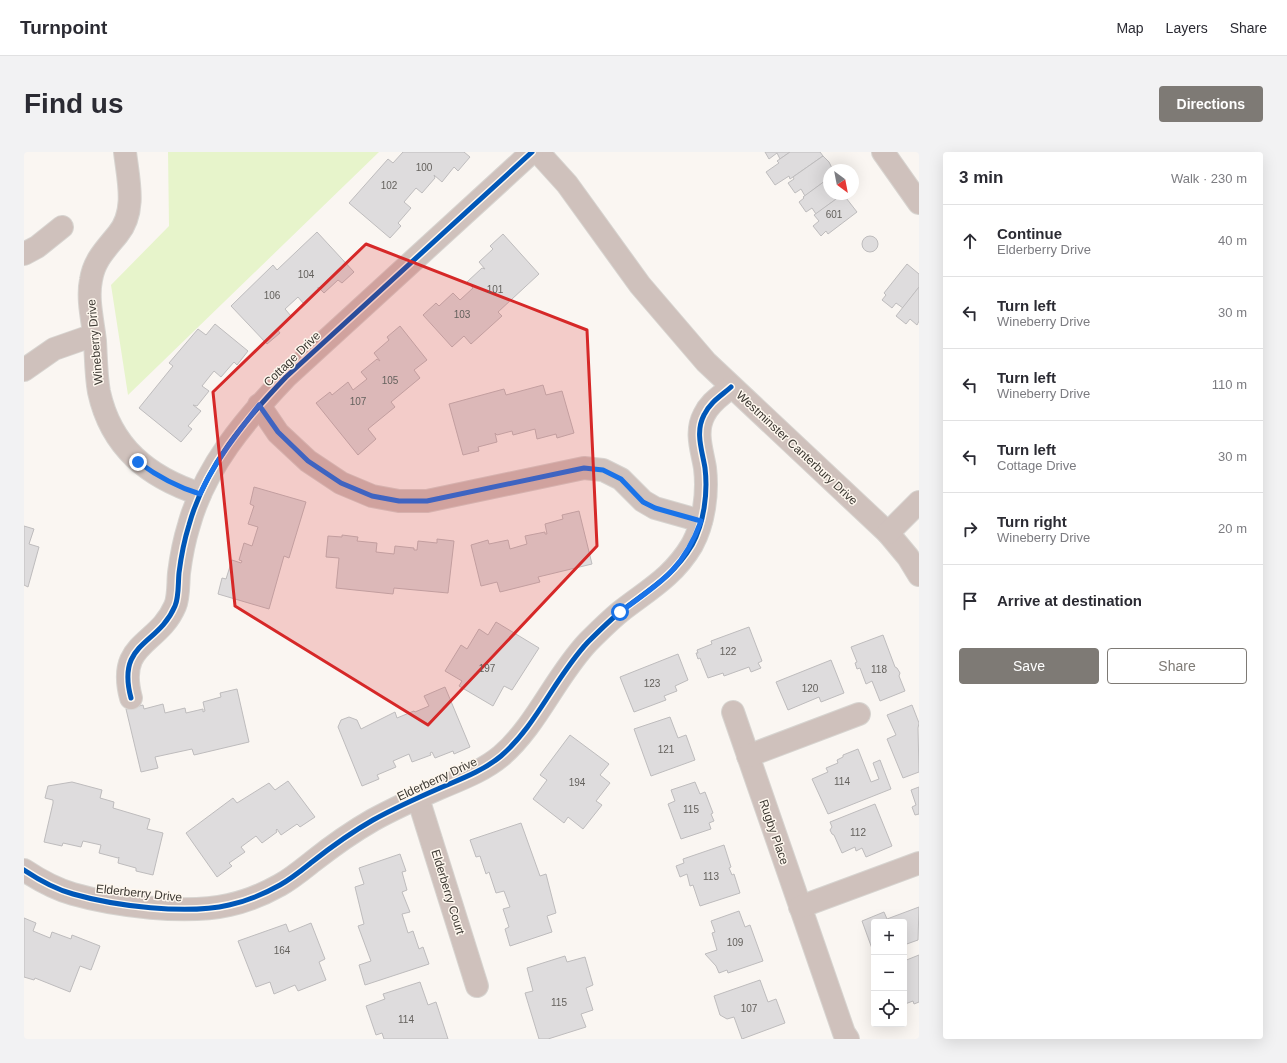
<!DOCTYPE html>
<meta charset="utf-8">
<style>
:root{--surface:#fff;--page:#f2f2f3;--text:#2b2b33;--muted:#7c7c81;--line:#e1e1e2;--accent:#7e7a75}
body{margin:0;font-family:Arial,sans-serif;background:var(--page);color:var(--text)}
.controls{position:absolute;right:12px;bottom:12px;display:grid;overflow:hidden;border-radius:4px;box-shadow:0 4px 16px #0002}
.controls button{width:36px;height:36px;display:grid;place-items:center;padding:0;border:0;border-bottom:1px solid var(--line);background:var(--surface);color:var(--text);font:20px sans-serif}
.compass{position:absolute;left:799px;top:12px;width:36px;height:36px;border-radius:50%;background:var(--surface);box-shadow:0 4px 16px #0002;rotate:148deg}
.stop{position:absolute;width:12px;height:12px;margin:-9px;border:3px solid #1a73e8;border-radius:50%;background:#fff}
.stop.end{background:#1a73e8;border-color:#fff;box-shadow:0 1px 4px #0008}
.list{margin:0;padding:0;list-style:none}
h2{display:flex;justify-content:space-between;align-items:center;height:52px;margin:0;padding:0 16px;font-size:17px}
h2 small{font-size:13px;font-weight:400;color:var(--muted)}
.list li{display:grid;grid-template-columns:26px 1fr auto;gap:12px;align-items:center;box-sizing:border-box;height:72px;padding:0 16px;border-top:1px solid var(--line)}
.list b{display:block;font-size:15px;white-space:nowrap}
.list p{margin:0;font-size:13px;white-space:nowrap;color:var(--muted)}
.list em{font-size:13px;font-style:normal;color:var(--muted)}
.actions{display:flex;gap:8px;padding:12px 16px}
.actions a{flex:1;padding:9px 0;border:1px solid var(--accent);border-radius:4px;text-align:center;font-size:14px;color:var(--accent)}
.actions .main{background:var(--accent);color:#fff}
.icon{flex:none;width:22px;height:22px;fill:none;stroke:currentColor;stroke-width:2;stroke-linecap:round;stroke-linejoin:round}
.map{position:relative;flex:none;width:895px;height:887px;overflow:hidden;border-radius:4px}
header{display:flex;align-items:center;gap:24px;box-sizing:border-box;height:56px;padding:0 20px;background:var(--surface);border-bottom:1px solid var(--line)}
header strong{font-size:19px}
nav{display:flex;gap:22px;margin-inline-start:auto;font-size:14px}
.intro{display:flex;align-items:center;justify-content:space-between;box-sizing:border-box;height:96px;padding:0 24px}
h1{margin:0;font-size:28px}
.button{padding:10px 18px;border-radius:4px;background:var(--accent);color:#fff;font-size:14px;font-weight:700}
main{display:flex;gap:24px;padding:0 24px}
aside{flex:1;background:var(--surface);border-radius:4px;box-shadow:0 4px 16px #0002}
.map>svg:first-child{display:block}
.green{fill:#e7f4cb}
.building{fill:#dedcdd;stroke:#bebcbd}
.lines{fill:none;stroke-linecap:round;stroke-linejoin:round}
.minor-casing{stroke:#d7d4d0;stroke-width:24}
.minor{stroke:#cfc1bc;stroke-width:22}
.cycleway-casing{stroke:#fef7ee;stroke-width:8}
.cycleway{stroke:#0057b8;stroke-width:5}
.route{stroke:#1a73e8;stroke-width:5}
.marked{fill:#d62828;fill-opacity:0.2;stroke:#d62828;stroke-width:3;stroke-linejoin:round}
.labels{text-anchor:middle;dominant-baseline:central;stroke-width:3;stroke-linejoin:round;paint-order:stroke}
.number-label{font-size:10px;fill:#64615d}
.street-label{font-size:12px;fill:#3c3832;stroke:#fef7ee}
</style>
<header>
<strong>Turnpoint</strong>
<nav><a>Map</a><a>Layers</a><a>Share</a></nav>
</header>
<div class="intro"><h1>Find us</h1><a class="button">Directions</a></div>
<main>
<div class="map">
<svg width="895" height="887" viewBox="0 0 895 887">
<rect width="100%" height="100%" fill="#faf6f2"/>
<path class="green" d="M144 0H355L104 243 87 133 145 74Z"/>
<g class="building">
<path d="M379 0H440L446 5 434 19 430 15 418 30 410 23 411 26 398 41 392 36 380 50 387 56 374 71 377 74 366 86 325 51 364 7 369 11Z"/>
<path d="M741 0H766L756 7 753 1 745 7Z"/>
<path d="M766 0H796L799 4 766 27 765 24 751 33 742 20 755 11 753 9Z"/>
<path d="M799 4 805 10 809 18H805V26L781 44 777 37 771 41 764 31 770 27 769 25Z"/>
<path d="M805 26V42H819L792 62 788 56 782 60 775 50 780 46 779 45Z"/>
<path d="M819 42 833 60 804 82 802 79 797 84 789 74 795 69 790 63Z"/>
<path d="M293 80 330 120 318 131 314 128 300 141 294 135V137L279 151 274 145 261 157 267 164 253 177 256 181 243 192 207 154 249 113 253 118Z"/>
<path d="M479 82 515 122 474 160 478 164 447 192 440 184 428 195 399 163 412 151 415 154 429 141 436 148 449 136 443 130 458 116 461 117 455 110 469 97 466 94Z"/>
<circle cx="846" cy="92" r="8"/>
<path d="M883 112 895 122V135L879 156 872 151 868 156 858 148 862 143 860 141Z"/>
<path d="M895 135V169L893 173 886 167 882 172 872 164Z"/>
<path d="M191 172 224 199 213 213 210 210 197 225 190 219 178 234 185 239 173 254 169 253 177 259 164 274 168 277 157 290 115 256 149 214 145 211 174 177 182 183Z"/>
<path d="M376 174 403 208 390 218 396 226 367 250 371 255 344 277 352 287 334 303 292 251 306 240 308 243 324 230 329 238 343 227 337 220 353 207 356 209 350 201 365 188 363 185Z"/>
<path d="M519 233 522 243 538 239 550 281 533 286 532 282 513 287 511 277 489 283 488 279 473 283 471 281 473 290 454 295 455 299 439 303 425 252 480 237 482 243Z"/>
<path d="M230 335 282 350 265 406 260 404 245 457 194 442 198 426 202 427 208 408 217 411 218 409 215 408 220 391 228 394 234 375 224 372 230 354 226 352Z"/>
<path d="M555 359 568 412 514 425 516 430 476 440 473 430 457 434 447 393 464 388 465 392 484 388 486 397 503 392 501 384 521 380V382H523L521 372 539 367 538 363Z"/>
<path d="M0 374 10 377 5 392 15 395 4 435 0 433Z"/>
<path d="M318 383 334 385 333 389 353 391 352 400 370 402 371 394 390 396V398H393L394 389 413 391V387L430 389 424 441 370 436 369 442 312 436 315 406 302 405 304 384 318 385Z"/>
<path d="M472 470 515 496 488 538 480 534 469 554 435 534 438 529 421 519 437 493 443 497 455 477 464 483Z"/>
<path d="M725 475 738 509 734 511 737 516 727 520 725 515 700 524 699 521 684 526 676 506 674 507 672 501H674L673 498 688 492 687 489Z"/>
<path d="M859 483 871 515 873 516 876 521 875 524 881 539 856 549 848 529 842 532 836 516 833 517 831 511 833 510 827 495Z"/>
<path d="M654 502 664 528 651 534 653 539 640 544 642 548 610 560 596 525Z"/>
<path d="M807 508 820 541 797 550 795 545 764 558 752 530Z"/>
<path d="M421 535 446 595 430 602 429 599 411 606 408 600 406 601 407 603 388 610 385 602 369 609 372 615 353 623 355 627 338 634 314 575 317 568 325 565 333 568 337 577 371 560 373 566 390 559 391 560 405 554 400 544Z"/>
<path d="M213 537 225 590 170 603 168 597 131 605 134 616 117 620 102 557 119 553 120 557 139 552 141 561 161 556 162 561 179 557V560L181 559 179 550 197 545 196 541Z"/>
<path d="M888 553 895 571 894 576 895 620 879 626 863 587 872 583 863 563Z"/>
<path d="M646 565 654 586 662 583 671 608 627 624 610 577Z"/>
<path d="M546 583 585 612 576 623 586 631 572 649 578 653 559 677 544 665 540 671 509 647 523 628 516 623Z"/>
<path d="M834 597 847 630 855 627 849 611 856 608 867 637 804 662 788 627 804 620 802 616 814 611 813 608 819 605V603Z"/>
<path d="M264 629 291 665 276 675 273 672 257 683 253 677 252 678 253 680 238 691 232 684 217 695 221 700 205 711 208 714 193 725 162 681 209 646 213 651 245 631 251 638Z"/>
<path d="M48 630 78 638 76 646 90 650 89 656 126 667 123 677 139 681 129 723 112 719V716L94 711 95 705 94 706 75 701 77 693 59 689 57 695 39 691 38 694 20 690 29 651V648L21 646 24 634Z"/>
<path d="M671 630 676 642 681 640 689 661 687 662 690 669 685 671 687 677 657 687 644 652 651 649 647 638Z"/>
<path d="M895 635V662L891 663 888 655 892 653 887 638Z"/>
<path d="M851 652 868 694 842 705 838 696 832 699 831 695 818 701 810 683 808 682 806 678 808 675 806 670Z"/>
<path d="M497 671 516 724 522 722 532 761 523 764 528 780 486 794 481 777 485 775 479 757 486 755 480 739 472 741 465 720 462 722 456 704 452 705 446 688Z"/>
<path d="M700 693 707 715 705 716 708 723 710 722 716 741 676 754 669 733 666 734 663 722 656 725 652 714 660 711 659 707Z"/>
<path d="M376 702 382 719 378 720 383 738 378 740 386 760 378 762 384 781 389 779 395 797 399 795 405 812 341 833 335 813 347 809 334 774 340 772 331 735 340 732 335 716Z"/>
<path d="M895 755 894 788 880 793V770H850V802L838 769 860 760 863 767Z"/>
<path d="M715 759 721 775 726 773 739 809 704 821 703 818 695 821 692 814 681 802 693 798 688 781 691 780 687 769Z"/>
<path d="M0 766 12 771 9 779 26 786 28 780 47 787 48 783 76 794 67 818 56 814 46 840 11 826 10 828 0 825Z"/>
<path d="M287 771 301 807 295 810 302 828 274 839 271 833 250 842 246 830 232 835 214 789 262 772 265 780Z"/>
<path d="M895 803V850L890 852 889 849 881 852 880 809Z"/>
<path d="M541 804 543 810 561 805 569 833 562 836 569 858 557 862 562 875 524 887H515L501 841 509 839 503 816Z"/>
<path d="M736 828 744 850 752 847 761 871 718 887 710 865 703 867 696 863 690 844Z"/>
<path d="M396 830 404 853 412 850 424 887H360L358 881 352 883 342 854 361 847 359 842Z"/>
</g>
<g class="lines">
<defs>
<g id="minor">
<path d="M101 0C104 27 113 59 94 82 82 97 70 108 67 128 63 147 69 170 71 189 72 205 72 224 75 240 87 295 124 325 176 342"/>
<path d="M514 0 543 32 616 133 682 210 864 381 884 405 895 423"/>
<path d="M859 0 895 51"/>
<path d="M0 102 13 95 38 75"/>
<path d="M0 218 30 197 70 183"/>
<path d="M235 253 254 281 284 309 317 331 348 344 375 349H403L560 316 579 318 597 327 619 349 631 356 677 369"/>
<path d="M864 381 895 350"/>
<path d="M107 546C92 490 134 494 151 454 155 445 154 431 155 421 157 405 160 389 165 373 181 315 221 268 262 225L508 0"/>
<path d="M709 560 820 881 824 887"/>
<path d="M724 604 835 562"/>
<path d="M394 646 453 834"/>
<path d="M0 718C15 728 31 737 49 742 91 754 162 763 205 753 224 749 240 742 256 733 267 727 278 718 288 710 307 695 328 680 349 668 371 656 393 646 416 636 437 627 459 619 477 604 513 573 531 525 564 490 574 480 585 469 596 460 624 438 649 425 668 393 680 371 684 341 681 316 678 298 671 280 680 263 686 250 697 244 707 235"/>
<path d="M776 755 895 711"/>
</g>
</defs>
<use href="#minor" class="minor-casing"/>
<use href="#minor" class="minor"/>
<defs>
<g id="cycleway">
<path d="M107 546C92 490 134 494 151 454 155 445 154 431 155 421 157 405 160 389 165 373 181 315 221 268 262 225L508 0"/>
<path d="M0 718C15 728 31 737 49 742 91 754 162 763 205 753 224 749 240 742 256 733 267 727 278 718 288 710 307 695 328 680 349 668 371 656 393 646 416 636 437 627 459 619 477 604 513 573 531 525 564 490 574 480 585 469 596 460 624 438 649 425 668 393 680 371 684 341 681 316 678 298 671 280 680 263 686 250 697 244 707 235"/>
</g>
</defs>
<use href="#cycleway" class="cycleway-casing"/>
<use href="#cycleway" class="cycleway"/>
</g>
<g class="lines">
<path class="route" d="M114 310C133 324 153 335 176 342 191 309 213 282 235 253L254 280 284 309 317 331 348 344 375 349H403L560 316 579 318 597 327 619 350 631 356 677 369C659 418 636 431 596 460"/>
</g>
<path class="marked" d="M342 92 563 178 573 394 404 573 211 454 189 240Z"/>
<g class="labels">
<g class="number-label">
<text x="400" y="15">100</text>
<text x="365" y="33">102</text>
<text x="810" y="62">601</text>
<text x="282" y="122">104</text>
<text x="471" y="137">101</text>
<text x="248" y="143">106</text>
<text x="438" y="162">103</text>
<text x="366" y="228">105</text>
<text x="334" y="249">107</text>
<text x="704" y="499">122</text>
<text x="463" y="516">197</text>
<text x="855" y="517">118</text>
<text x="628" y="531">123</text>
<text x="786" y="536">120</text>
<text x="642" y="597">121</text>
<text x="818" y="629">114</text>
<text x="553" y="630">194</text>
<text x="667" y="657">115</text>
<text x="834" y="680">112</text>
<text x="687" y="724">113</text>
<text x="711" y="790">109</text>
<text x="258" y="798">164</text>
<text x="535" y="850">115</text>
<text x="725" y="856">107</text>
<text x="382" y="867">114</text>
</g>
<g class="street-label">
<text transform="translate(71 190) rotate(-95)">Wineberry Drive</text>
<text transform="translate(268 207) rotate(-44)">Cottage Drive</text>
<text transform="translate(773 296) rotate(43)">Westminster Canterbury Drive</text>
<text transform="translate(413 627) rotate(-25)">Elderberry Drive</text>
<text transform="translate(750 680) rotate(71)">Rugby Place</text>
<text transform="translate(424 740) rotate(73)">Elderberry Court</text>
<text transform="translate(115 741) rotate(6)">Elderberry Drive</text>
</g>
</g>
</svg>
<div class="controls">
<button>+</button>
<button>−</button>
<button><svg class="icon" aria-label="locate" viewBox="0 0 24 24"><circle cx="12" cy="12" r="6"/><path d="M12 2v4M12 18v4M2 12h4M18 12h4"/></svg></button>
</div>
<svg class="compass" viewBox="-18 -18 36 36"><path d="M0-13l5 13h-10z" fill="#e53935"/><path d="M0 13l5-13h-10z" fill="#7c7c81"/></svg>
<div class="stop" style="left:596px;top:460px"></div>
<div class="stop end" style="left:114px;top:310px"></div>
</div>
<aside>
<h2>3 min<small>Walk · 230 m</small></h2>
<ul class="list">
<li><svg class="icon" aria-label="ahead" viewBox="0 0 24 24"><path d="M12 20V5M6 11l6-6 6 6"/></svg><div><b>Continue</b><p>Elderberry Drive</p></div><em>40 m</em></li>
<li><svg class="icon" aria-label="left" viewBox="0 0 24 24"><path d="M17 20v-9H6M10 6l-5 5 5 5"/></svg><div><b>Turn left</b><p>Wineberry Drive</p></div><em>30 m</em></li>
<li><svg class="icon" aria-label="left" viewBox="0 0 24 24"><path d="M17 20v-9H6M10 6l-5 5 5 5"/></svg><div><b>Turn left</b><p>Wineberry Drive</p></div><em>110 m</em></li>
<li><svg class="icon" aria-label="left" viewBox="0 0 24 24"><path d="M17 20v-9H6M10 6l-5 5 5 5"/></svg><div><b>Turn left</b><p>Cottage Drive</p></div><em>30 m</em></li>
<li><svg class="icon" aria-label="right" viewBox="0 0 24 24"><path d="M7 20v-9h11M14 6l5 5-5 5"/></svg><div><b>Turn right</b><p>Wineberry Drive</p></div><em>20 m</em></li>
<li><svg class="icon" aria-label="arrive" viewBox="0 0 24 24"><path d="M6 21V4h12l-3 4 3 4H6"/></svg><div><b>Arrive at destination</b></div></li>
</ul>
<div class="actions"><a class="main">Save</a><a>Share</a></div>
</aside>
</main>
